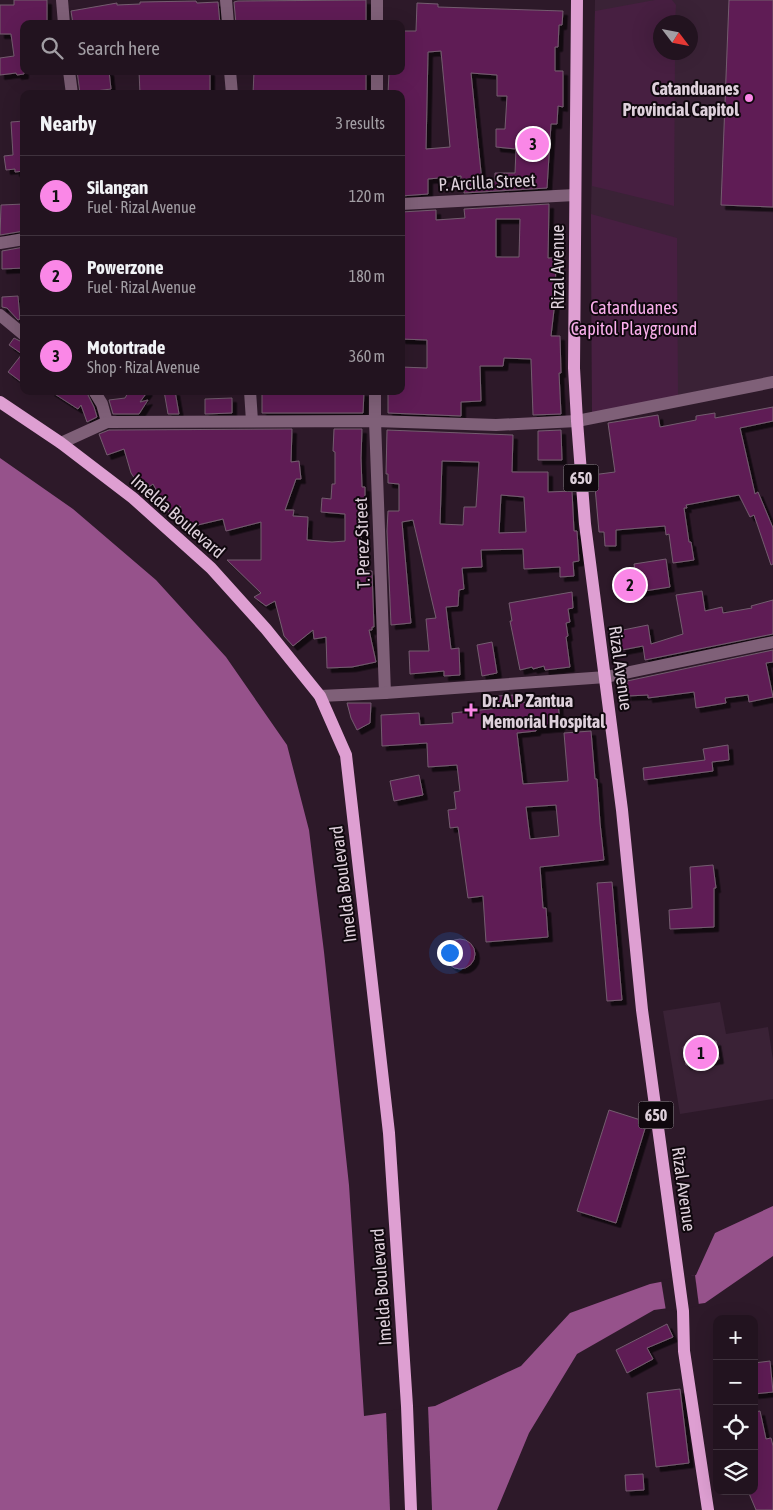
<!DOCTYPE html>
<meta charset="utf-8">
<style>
:root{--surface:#22131f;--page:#2e202c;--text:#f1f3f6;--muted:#a29ea4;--line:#3f323d;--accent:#fa87e7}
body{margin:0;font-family:"Asap Condensed",sans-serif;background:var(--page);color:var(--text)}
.controls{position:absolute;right:15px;bottom:15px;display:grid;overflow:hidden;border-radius:10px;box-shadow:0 5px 20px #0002}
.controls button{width:45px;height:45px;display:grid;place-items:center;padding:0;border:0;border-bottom:1px solid var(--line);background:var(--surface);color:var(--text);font:25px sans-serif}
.compass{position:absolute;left:653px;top:15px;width:45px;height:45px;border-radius:50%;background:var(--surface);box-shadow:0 5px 20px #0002;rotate:122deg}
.you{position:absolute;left:449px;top:952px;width:18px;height:18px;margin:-12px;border:4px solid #fff;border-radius:50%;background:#1a73e8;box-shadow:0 0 0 8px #1a73e833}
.badge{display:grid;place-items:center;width:32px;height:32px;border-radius:50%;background:var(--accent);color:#111;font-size:16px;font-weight:700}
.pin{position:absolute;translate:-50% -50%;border:2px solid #fff;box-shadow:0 1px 5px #0006}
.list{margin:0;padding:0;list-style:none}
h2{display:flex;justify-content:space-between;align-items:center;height:65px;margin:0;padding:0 20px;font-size:21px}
h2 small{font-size:16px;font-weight:400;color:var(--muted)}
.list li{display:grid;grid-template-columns:32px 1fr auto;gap:15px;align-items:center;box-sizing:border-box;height:80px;padding:0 20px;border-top:1px solid var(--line)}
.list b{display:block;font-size:19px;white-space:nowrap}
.list p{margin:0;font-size:16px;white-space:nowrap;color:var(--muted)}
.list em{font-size:16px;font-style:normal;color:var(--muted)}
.icon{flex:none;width:28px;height:28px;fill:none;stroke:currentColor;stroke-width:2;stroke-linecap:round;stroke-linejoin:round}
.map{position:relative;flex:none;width:773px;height:1510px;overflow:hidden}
.search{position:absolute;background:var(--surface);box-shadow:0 5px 20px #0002;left:20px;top:20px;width:385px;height:55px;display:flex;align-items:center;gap:12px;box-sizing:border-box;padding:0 18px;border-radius:10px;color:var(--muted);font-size:19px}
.panel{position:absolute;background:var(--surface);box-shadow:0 5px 20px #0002;left:20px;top:90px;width:385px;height:305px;border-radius:10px}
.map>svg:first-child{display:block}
.built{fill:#3a2236;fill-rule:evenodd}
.green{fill:#471f41}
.water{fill:#96528b}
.pier{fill:#2d1929}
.building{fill:#5e1e55;stroke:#745c6f;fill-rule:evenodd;filter:url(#shadow)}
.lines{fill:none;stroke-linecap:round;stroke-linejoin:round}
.minor{stroke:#7f6078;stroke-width:12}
.major{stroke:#de9fd2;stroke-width:12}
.poi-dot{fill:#fa87e7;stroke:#10080e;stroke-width:2}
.labels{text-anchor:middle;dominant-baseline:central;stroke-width:4;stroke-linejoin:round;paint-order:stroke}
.shield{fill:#10080e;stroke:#a0949e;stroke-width:1}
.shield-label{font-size:16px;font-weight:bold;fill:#ded0db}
.poi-label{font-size:18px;font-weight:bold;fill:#ded0db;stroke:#10080e;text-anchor:end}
.street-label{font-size:18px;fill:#ded0db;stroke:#10080e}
.park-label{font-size:18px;fill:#faafec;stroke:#10080e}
</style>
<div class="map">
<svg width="773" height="1510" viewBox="0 0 773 1510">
<defs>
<filter id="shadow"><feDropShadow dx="4.5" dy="4.5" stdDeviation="0" flood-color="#0009"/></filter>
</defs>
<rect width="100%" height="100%" fill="#2d1929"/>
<g class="built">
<path d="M595 0H773V376L592 413 591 214ZM660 22H690V52H660Z"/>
<path d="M720 1002 726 1034 768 1027 773 1060V1099L680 1114 663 1011Z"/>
</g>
<g class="green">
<path d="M655 0H672L676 5 675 22H660V52L675 53 674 206 592 186 595 11Z"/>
<path d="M591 214 677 238 678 397 592 413Z"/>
</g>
<path class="water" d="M0 458 73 509 156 580 226 657 287 745 309 830 324 952 349 1185 364 1416 435 1406 521 1366 570 1313 650 1284 696 1275 715 1233 773 1206V1256L705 1303 654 1310 577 1354 529 1433 497 1510H0Z"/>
<g class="pier">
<path d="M695 1275 699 1306 666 1311 661 1280Z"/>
<path d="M428 1405 432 1510H390L386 1411Z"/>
</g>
<g class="building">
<path d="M14 0H47V24H24V74L17 75 16 73 0 75V58L14 56 11 34H0V5H14Z"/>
<path d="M366 0V24H236L234 2 238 1Z"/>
<path d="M729 0H773V207L721 205Z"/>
<path d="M196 1 197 3 218 2 220 24H73L71 11 117 3V5L140 4V2Z"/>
<path d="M417 3 438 4V7L563 11 562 25H559L558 47H555V71H563V107L558 106 557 124H551L547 188 464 193V189H461V176L428 179V194L401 196V94H388L389 72H401V31H416ZM441 51 450 147 426 149 428 52ZM471 73 497 75V96H507L505 129H496V147L516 149 515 173H495V182H482Z"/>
<path d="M77 71H109L111 89 80 93Z"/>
<path d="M139 71H210V94H140Z"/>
<path d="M254 71H273V74L302 73V71H366V94H253Z"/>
<path d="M24 121V171L15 172V169L6 170 4 156 13 155 11 122Z"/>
<path d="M24 204V231L0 235 1 205Z"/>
<path d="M549 204 548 258H556L555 301 551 336H560L561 373H559L561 414 533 415 531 359 504 358 503 366H480L481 401 461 402V416L388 413V391L401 392V367L427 368V340L401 339V212L436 210V220L465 218 464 209ZM496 219H520L519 257H496Z"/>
<path d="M24 247V268L2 269V251Z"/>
<path d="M18 296 20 319 18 320 7 308 2 307V297Z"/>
<path d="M14 338 24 343V384L8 372 22 354 9 345Z"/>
<path d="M50 391H86L94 407 97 417 87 422 81 405 78 409Z"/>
<path d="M129 391H148L140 402 148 400 139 414H113L109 400 125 398Z"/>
<path d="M164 391H175L179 414H168Z"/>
<path d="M262 391 364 392 363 413H262Z"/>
<path d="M232 398V413L205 414V399Z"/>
<path d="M773 407V421L740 428 755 494 758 492 773 528V564L771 565 754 515 750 517 739 495 686 505 687 508H684L689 542H691L694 560 673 563 669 534 666 535 665 526 616 530V546H605L604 532H599L595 487H593L592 475 615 472 608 423 658 415 660 427 696 420V416L715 413V418Z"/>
<path d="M292 429 291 462 299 461 301 479H296L285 510H294L293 516 308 517 307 540 332 542 345 541V514L321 512 322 498 331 499 332 484H335V452L333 451 334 429H362L361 458 362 487H365V510H363L364 533H361L363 564H365V571H372L374 627H372V630H369L376 662 352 667 327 668 326 637 314 639 313 630 293 646 284 636 275 601 266 606 254 597 261 593 227 560H261V522L226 531 223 519 185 528 180 506 169 513 153 484 143 491 131 473 124 449 107 455 99 434 109 430Z"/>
<path d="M387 430 513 435 512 472H548V492L572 491 574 531H577L579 561 573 562 574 576 560 577V567L524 569 523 549 481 550 482 567 462 568 464 589 459 590 458 606 446 607 451 649 459 648 460 675 444 676V671L410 674 409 651H429L426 619 436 618 413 520 402 522 411 623 391 625 387 531 388 511H399V484L388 483V474H386ZM442 461 479 462 476 507H464L463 525 440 524ZM501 495 524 497 526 532 499 533Z"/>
<path d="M561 430 562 460H538V431Z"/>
<path d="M666 559 670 587 638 592 634 564Z"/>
<path d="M702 591 705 611 722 607 723 613 752 608 751 606 773 600V634L645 660 643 646 622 650 618 631 648 625 651 644 683 634 676 595Z"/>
<path d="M572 592 573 608 568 609 570 622 566 623 568 636 566 637 570 667 545 670 544 666 533 669 532 667 520 670 510 621H512L509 603Z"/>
<path d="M492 642 497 673 482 676 477 645Z"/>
<path d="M773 650V662L766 663 773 697 749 702 748 695 725 698 726 703 696 708 694 692 648 698V695L627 696V681Z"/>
<path d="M513 695 514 703 558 700 560 727 536 729V731L517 733 523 784 568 781 564 733 591 731 595 779H597L600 823 604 860 540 867 543 908H546L548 937 486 942 483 896 468 898 458 827 450 828 448 810 456 809 454 792 460 791 457 765 428 767 427 743 382 746 381 715 419 713 420 725 453 723 452 713 499 708 498 696ZM556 805 559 836 530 839 526 807Z"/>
<path d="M347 703H371L370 723 357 730 351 718Z"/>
<path d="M728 745 729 760 712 762 713 771 644 780 643 768 705 760 703 749Z"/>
<path d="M419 775 423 795 394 801 390 781Z"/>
<path d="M713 865 716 888H714V927L670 929 669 910 692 908 690 867Z"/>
<path d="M612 882 622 1000 607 1001 597 883Z"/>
<circle cx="460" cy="954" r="15"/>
<path d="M716 1041 719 1059 686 1065 683 1047Z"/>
<path d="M609 1110 647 1122 616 1223 577 1211Z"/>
<path d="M667 1324 673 1337 647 1348 653 1359 627 1373 616 1350Z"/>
<path d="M770 1361 773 1392 754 1394V1363Z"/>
<path d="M680 1389 689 1463 656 1467 647 1393Z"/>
<path d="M760 1411 766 1439 771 1438 773 1446V1510H756L748 1491H754V1412Z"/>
<path d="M643 1474 644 1490 626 1491 625 1475Z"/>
</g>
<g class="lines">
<g class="minor">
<path d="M62 0 64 24"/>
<path d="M226 0 228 24"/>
<path d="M377 0V24"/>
<path d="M69 71 72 94"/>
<path d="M230 71 232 94"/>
<path d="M377 71V94"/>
<path d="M401 204 575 195"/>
<path d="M0 243 24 239"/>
<path d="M0 315 24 335"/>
<path d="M94 391 102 404 107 422"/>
<path d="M250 391 252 421"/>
<path d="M375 391V421L385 693"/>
<path d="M61 443 107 422 375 421 496 425 577 421 773 382"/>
<path d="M320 696 385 693 606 677 773 642"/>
</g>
<g class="major">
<path d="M577 0 574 368 577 421 585 524 622 810 642 1010 683 1311 684 1351 708 1510"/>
<path d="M0 402 61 443 133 498 211 568 266 629 320 696 346 755 389 1133 407 1406 411 1510"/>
</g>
</g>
<g class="poi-dot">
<circle cx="749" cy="98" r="5"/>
<path d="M468.5 702.5h5v5h5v5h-5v5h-5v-5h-5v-5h5z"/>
</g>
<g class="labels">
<g class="shield">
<rect x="563.5" y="464.5" width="35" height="27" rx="4"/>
<rect x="638.5" y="1101.5" width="35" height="27" rx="4"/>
</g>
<g class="shield-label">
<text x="581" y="478">650</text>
<text x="656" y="1115">650</text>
</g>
<g class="poi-label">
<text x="739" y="88">Catanduanes<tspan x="739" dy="21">Provincial Capitol</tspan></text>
<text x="482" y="700" text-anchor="start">Dr. A.P Zantua<tspan x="482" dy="21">Memorial Hospital</tspan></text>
</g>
<g class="street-label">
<text transform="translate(487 182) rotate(-3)">P. Arcilla Street</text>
<text transform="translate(557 267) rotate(-90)">Rizal Avenue</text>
<text transform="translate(178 516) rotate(41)">Imelda Boulevard</text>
<text transform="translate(362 543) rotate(-92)">T. Perez Street</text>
<text transform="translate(621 668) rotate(82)">Rizal Avenue</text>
<text transform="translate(343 884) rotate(-97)">Imelda Boulevard</text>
<text transform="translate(684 1189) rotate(82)">Rizal Avenue</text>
<text transform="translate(381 1287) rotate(-94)">Imelda Boulevard</text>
</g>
<g class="park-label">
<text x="634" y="307">Catanduanes<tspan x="634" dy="21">Capitol Playground</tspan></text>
</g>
</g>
</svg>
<div class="controls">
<button>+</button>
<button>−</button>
<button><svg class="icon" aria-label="locate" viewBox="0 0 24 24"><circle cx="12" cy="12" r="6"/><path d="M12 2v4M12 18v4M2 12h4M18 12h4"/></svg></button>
<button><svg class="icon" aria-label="layers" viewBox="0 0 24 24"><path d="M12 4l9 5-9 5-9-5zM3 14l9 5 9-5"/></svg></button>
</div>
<svg class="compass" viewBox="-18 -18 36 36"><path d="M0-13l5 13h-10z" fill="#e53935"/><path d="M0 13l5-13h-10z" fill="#a29ea4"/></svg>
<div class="you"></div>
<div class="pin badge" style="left:701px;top:1053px">1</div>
<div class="pin badge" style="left:630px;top:585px">2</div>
<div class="pin badge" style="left:533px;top:144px">3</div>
<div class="search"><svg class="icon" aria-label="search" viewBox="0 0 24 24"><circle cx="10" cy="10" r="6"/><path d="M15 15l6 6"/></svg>Search here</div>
<section class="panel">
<h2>Nearby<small>3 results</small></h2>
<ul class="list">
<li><span class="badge">1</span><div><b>Silangan</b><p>Fuel · Rizal Avenue</p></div><em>120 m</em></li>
<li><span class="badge">2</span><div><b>Powerzone</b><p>Fuel · Rizal Avenue</p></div><em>180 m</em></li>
<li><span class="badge">3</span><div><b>Motortrade</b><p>Shop · Rizal Avenue</p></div><em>360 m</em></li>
</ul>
</section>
</div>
